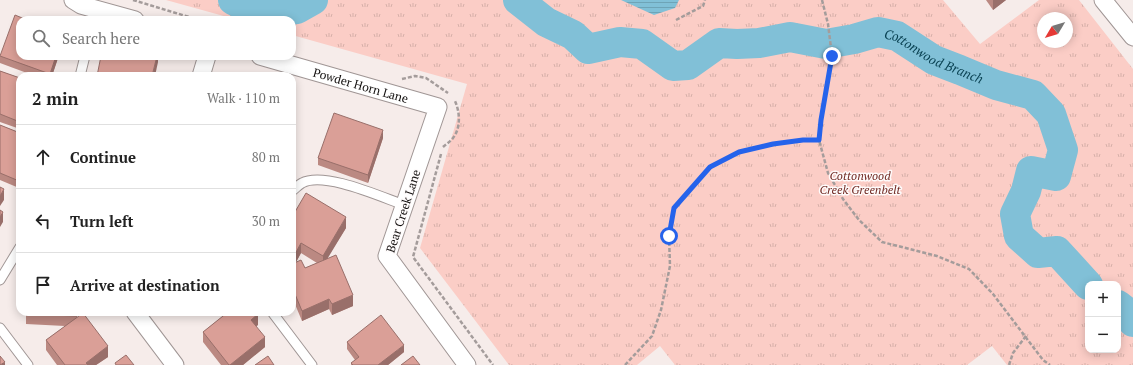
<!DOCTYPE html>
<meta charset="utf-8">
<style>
:root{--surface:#fff;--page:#f6f6f6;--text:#222;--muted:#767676;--line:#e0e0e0}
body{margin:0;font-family:"PT Serif",serif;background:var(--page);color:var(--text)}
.controls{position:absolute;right:12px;bottom:12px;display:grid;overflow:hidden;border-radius:8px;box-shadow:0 2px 10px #0003}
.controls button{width:36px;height:36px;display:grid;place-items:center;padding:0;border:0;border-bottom:1px solid var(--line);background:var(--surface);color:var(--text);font:20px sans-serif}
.compass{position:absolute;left:1037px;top:12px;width:36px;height:36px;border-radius:50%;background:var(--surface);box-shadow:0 2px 10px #0003;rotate:232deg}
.stop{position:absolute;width:12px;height:12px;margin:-9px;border:3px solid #2563eb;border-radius:50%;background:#fff}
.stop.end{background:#2563eb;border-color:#fff;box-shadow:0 1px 4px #0008}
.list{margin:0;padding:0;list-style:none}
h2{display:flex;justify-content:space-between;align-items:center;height:52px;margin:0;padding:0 16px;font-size:17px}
h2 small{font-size:13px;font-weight:400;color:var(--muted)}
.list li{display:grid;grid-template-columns:26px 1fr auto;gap:12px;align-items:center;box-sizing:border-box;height:64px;padding:0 16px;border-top:1px solid var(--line)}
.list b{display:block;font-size:15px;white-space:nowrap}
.list em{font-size:13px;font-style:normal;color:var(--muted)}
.icon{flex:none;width:22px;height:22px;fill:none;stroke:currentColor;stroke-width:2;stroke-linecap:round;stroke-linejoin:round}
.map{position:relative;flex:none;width:1133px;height:365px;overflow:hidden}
.search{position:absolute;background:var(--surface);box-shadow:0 2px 10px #0003;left:16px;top:16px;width:280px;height:44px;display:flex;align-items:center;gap:10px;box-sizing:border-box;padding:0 14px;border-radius:12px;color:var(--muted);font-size:15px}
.panel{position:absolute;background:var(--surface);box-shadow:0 2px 10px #0003;left:16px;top:72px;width:280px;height:244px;border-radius:12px}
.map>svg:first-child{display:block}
.park{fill:url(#park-tufts);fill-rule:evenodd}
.water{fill:url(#water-rules)}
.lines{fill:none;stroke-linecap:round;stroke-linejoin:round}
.river{stroke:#81c0d7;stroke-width:30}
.service-casing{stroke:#a09695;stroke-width:11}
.minor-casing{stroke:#a09695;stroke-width:19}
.path{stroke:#a49c9b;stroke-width:2.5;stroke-dasharray:4 2;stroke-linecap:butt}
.service{stroke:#fff;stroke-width:9}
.minor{stroke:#fff;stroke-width:17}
.wall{fill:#bb8982;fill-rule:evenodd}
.shaded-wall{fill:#996f6a}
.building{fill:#da9f97;stroke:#996f6a}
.route{stroke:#2563eb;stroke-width:5}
.labels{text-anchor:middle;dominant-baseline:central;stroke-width:3;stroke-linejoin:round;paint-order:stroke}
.street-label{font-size:12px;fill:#110e0d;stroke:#fefbfb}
.park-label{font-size:12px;font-style:italic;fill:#722b24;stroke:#fefbfb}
.water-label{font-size:13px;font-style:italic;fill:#0a4253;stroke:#fefbfb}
</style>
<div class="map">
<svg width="1133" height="365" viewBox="0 0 1133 365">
<defs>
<pattern id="park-tufts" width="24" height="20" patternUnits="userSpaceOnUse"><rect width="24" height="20" fill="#fbcdc6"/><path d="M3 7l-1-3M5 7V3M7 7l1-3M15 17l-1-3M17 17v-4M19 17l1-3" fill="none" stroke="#d6afa9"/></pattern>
<pattern id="water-rules" width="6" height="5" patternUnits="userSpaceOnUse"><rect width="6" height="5" fill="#81c0d7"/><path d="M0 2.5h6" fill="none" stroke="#6ea4b7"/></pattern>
</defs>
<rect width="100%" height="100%" fill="#f6ecea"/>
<path class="park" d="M166 0H943L980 44 1039 0H1079L1133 69V365H1007L992 346 967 365H675L660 346 637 365H509L420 248 467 84 292 35V20H238ZM1043 18H1067V42H1043ZM1088 284H1118V350H1088Z"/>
<path class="water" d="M621 0H679L675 8 654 15Z"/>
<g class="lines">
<g class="river">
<path d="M233 0 241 4 266 12 297 9 313 0"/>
<path id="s1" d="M518 0 546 22 573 35 588 49 620 42 642 44 673 66 688 65 719 43 737 44 759 43 790 37 826 44 854 39 878 32 897 36 934 60 960 70 996 85 1033 95 1051 114 1063 150 1056 176 1031 171 1026 191 1015 214 1019 236 1038 253 1057 251 1088 285"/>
<path d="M1118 305 1127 312 1133 322"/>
</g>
<defs>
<g id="service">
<path d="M80 76 85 56"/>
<path d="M292 191C295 189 298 185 302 183 324 171 381 197 404 205"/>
<path d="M0 280 20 247"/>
<path d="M272 312 312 365"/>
<path d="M0 328 28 365"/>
</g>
<g id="minor">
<path d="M73 0 81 5 135 20"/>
<path d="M1103 0 1133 37"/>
<path id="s2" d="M260 56 438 107 387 256 467 365"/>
<path d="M201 76 207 56"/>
<path d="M135 312 175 365"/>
</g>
</defs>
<use href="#service" class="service-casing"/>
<use href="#minor" class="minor-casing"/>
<g class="path">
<path d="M133 0 199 20"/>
<path d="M822 0 828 24 832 56 821 120 819 140 828 173 843 199 859 220 882 242 937 256 969 269 993 294 1043 360 1050 365"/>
<path d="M676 20 703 6 705 0"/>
<path d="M402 79 415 76 426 78 448 93"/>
<path d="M443 147C446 144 450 142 453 138 461 128 460 112 455 101"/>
<path d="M441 154 413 257 493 365"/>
<path d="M625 365 652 336 661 310 670 266 669 236 674 208 710 167 739 152 773 144 803 140H819"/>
<path d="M1009 365 1013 353 1026 336"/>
</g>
<use href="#service" class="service"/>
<use href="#minor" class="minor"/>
</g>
<g class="wall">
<path d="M986 0H1006L993 10Z"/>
<path d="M0 56H58V58L52 76H35L0 63Z"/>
<path d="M0 71 20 78V129L0 122Z"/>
<path d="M0 125 20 133V185L19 188 0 180Z"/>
<path d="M383 138 368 183 318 165V158Z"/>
<path d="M292 217 346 228 327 258 353 306 332 315 329 309 302 321 292 297ZM301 253 317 263 305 268 296 262Z"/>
<path d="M26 312H77V317L108 357 96 365H57L46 350V340L65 326 26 324Z"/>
<path d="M227 312H256L258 325 256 326 265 347 243 365H221L203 342V332L227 313Z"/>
<path d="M347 342 404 352 388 365H351V363L355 360 347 349Z"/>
</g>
<g class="shaded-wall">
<path d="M993 0H1006L993 10Z"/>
<path d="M56 56H58V58L52 76H50V74Z"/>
<path d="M157 56H158V62L155 76H152Z"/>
<path d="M383 130V138L368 183V175Z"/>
<path d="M20 144V152L17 158V151Z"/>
<path d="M20 178V185L19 188V181Z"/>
<path d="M4 189V200L0 206V196Z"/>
<path d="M3 212V222L0 227V217Z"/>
<path d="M346 217V228L323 266V256Z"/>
<path d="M301 243V253L294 266V256Z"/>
<path d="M353 295V306L332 315V304Z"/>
<path d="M329 299V309L302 321V311Z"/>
<path d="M258 314V325L251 330V320Z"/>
<path d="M265 337V347L243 365H230Z"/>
<path d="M404 345V352L388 365H378Z"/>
<path d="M108 346V357L96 365H86V363Z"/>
<path d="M5 362V365H0Z"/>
</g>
<g class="building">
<path d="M15 15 27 20H20V56H56L50 74 0 56Z"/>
<path d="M101 56H157L152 76H97Z"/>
<path d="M0 71 20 78V122L0 114Z"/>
<path d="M334 113 383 130 368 175 318 158Z"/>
<path d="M0 125 20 133V144L17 151 20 152V178L19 181 0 173Z"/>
<path d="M0 187 4 189 0 196Z"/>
<path d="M306 193 346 217 323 256 301 243 294 256 292 255V217Z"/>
<path d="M0 210 3 212 0 217Z"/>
<path d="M336 255 353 295 332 304 329 299 302 311 292 287V264L301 260 305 268Z"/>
<path d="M26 312H77V316L26 314Z"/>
<path d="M228 312H256L258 314 251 320 265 337 230 365H229L203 332Z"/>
<path d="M83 313 108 346 86 363 88 365H65L46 340Z"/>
<path d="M381 315 404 345 378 365H353L351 363 359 357 347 342Z"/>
<path d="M126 355 134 365H116L115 363Z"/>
<path d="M0 356 5 362 0 365Z"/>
<path d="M268 356 274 365H255Z"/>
<path d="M413 356 420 365H401Z"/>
</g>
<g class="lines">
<path class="route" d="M669 236 674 208 710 167 739 152 773 144 803 140H819L821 120 832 56"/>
</g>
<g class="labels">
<g class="street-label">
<text stroke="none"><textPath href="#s2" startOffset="105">Powder Horn Lane</textPath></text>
<text transform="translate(403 211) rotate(-72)">Bear Creek Lane</text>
</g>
<g class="park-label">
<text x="860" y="175">Cottonwood<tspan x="860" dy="14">Creek Greenbelt</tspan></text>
</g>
<g class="water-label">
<text stroke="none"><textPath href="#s1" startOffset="455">Cottonwood Branch</textPath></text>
</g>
</g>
</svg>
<div class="controls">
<button>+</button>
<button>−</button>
</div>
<svg class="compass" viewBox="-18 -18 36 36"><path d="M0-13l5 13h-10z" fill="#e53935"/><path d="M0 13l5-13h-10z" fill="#767676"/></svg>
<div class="stop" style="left:669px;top:236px"></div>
<div class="stop end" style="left:832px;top:56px"></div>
<div class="search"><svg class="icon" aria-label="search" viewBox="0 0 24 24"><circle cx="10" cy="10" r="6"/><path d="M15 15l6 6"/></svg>Search here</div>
<section class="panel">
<h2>2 min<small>Walk · 110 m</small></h2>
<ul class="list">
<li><svg class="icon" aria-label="ahead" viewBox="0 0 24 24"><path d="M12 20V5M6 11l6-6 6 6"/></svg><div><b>Continue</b></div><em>80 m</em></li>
<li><svg class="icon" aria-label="left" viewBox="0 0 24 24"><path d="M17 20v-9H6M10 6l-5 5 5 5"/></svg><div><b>Turn left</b></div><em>30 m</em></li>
<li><svg class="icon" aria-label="arrive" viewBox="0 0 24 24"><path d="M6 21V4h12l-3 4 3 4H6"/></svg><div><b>Arrive at destination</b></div></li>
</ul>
</section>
</div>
